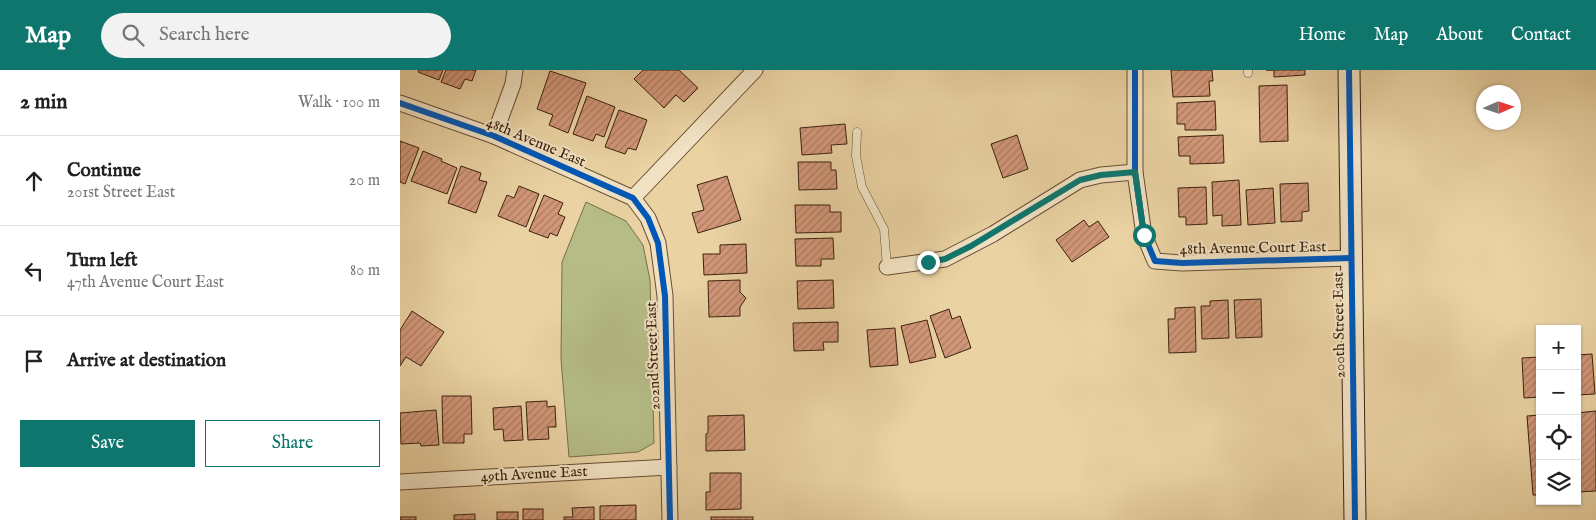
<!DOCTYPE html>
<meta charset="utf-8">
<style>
:root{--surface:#fff;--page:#f2f2f2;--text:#222;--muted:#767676;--line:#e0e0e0;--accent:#0f766e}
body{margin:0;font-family:"IM FELL English",serif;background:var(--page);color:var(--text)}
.controls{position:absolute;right:15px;bottom:15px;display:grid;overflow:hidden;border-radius:0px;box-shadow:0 1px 4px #0004}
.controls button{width:45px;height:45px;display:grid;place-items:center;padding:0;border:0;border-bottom:1px solid var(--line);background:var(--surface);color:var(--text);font:25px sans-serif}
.compass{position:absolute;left:1076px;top:15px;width:45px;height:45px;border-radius:50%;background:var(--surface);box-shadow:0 1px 4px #0004;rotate:87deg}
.stop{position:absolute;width:15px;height:15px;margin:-11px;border:4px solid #0f766e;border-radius:50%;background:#fff}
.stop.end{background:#0f766e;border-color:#fff;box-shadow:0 1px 5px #0008}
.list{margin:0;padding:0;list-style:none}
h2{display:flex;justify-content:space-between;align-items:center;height:65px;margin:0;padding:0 20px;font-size:21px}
h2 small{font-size:16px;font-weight:400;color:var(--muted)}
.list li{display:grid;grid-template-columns:32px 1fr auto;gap:15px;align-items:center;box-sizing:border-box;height:90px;padding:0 20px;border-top:1px solid var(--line)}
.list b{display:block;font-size:19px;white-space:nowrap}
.list p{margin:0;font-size:16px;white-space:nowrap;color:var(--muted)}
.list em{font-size:16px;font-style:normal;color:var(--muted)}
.actions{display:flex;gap:10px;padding:15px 20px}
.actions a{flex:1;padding:11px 0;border:1px solid var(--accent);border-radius:0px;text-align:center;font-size:18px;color:var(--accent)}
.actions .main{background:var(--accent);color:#fff}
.icon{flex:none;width:28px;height:28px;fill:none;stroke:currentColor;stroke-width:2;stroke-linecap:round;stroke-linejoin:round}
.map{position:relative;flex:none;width:1196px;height:450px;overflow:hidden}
header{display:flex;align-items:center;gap:30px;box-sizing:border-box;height:70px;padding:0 25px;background:var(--accent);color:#fff}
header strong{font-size:24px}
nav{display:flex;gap:28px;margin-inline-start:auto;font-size:18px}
.search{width:350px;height:45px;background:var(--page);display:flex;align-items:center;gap:12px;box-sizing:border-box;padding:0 18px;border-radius:28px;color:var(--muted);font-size:19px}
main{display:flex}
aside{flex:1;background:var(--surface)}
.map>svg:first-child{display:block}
.green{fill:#b5bc86;stroke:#786e4a}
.building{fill:url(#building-hatch);stroke:#3c210d}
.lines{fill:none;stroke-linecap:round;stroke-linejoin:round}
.lane-casing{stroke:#684d32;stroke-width:9}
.street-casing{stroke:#684d32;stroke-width:17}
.secondary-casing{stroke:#3c210d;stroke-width:23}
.lane{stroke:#f1e2c3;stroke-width:8}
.street{stroke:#f1e2c3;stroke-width:15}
.secondary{stroke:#f1e2c3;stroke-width:21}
.cycleway-casing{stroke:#f1e2c3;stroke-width:9}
.cycleway{stroke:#0057b8;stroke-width:6}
.route{stroke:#0f766e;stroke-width:6}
.labels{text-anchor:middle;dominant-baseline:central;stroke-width:4;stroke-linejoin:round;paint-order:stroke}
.street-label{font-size:15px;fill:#3c210d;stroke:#f1e2c3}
</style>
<header>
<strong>Map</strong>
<div class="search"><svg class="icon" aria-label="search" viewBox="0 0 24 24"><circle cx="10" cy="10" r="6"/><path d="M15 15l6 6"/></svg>Search here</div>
<nav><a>Home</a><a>Map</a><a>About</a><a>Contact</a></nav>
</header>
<main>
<aside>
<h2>2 min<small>Walk · 100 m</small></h2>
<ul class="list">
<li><svg class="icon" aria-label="ahead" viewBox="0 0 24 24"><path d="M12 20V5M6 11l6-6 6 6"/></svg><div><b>Continue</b><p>201st Street East</p></div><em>20 m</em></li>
<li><svg class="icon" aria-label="left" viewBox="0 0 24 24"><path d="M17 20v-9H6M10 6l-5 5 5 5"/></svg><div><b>Turn left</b><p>47th Avenue Court East</p></div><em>80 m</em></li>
<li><svg class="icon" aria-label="arrive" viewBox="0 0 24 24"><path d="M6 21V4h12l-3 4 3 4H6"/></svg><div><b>Arrive at destination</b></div></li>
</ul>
<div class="actions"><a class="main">Save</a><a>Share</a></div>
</aside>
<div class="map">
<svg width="1196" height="450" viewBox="0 0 1196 450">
<defs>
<pattern id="building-hatch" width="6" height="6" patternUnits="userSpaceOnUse" patternTransform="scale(1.25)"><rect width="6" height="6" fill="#d29779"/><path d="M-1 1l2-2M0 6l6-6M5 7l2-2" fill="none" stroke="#ac7b62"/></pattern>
</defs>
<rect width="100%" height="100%" fill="#ead2a3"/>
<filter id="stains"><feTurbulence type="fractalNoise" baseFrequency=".004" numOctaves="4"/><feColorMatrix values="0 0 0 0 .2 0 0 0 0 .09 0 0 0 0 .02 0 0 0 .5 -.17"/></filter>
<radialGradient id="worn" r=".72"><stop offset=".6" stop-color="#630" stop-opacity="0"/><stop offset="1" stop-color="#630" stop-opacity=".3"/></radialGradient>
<path class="green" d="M186 132 226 151 243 175 250 210 254 373 238 382 169 387 161 289 162 192Z"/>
<g class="building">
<path d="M19 0H43L39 10 18 2Z"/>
<path d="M46 0H76L72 11 65 9 60 19 41 12Z"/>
<path d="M243 0H279L298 18 284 32 276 25 264 38 234 9Z"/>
<path d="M771 0H812L813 11H809L810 26 773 27Z"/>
<path d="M866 0H905V5L874 7V0Z"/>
<path d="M150 1 186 13 168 63 149 55 153 45 137 39Z"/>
<path d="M887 15 888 71 860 72 859 16Z"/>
<path d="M187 26 215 37 204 67 196 64 193 71 173 64Z"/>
<path d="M815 31 816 60H785V54H777V33Z"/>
<path d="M219 40 247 50 236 80 228 78 225 84 205 77Z"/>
<path d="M445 54 447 74 431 75 432 83 402 85 400 58Z"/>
<path d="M617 65 628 99 603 108 591 74Z"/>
<path d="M823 65 824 93 790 94V86H779L778 67Z"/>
<path d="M0 71 19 78 5 114 0 112Z"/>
<path d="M23 81 42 89 41 91 57 98 47 124 11 111Z"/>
<path d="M398 92H431V100H436L437 119 399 120Z"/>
<path d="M61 96 81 103 79 110 87 112 76 143 48 133Z"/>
<path d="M327 106 341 150 298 163 292 143 304 140 297 115Z"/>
<path d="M839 110 841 155 822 156V145L813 146 812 112Z"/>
<path d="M908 113 909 141 902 142V151L881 152 880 114Z"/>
<path d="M119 116 139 124 126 157 98 146 107 125 114 128Z"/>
<path d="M806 117 807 154 786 155V147H779L778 118Z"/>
<path d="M873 118 875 153 848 155 846 120Z"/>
<path d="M144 125 163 133 158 144 165 147 157 166 150 163 148 168 129 161Z"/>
<path d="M395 135H430V142H441V162L396 163Z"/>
<path d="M684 150 689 157 698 151 709 167 672 192 656 170Z"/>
<path d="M433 168 434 189H421V196H396L395 169Z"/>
<path d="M346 174 347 203 304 205 303 184H320V175Z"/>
<path d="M340 210V222L346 228 340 237V246L309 247 308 211Z"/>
<path d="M433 210 434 238 398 239 397 211Z"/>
<path d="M861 229 862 267 836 268 834 230Z"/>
<path d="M828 230 829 268 802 269 801 236H810V231Z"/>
<path d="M795 237 796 282 769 283 768 249H775V238Z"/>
<path d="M549 239 552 249 560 246 571 278 545 288 530 246Z"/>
<path d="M12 241 44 262 21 296 6 287 0 296V260Z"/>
<path d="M527 250 536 287 510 293 501 256Z"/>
<path d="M438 252V272H423L424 280 394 281 393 253Z"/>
<path d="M495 258 498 295 470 297 467 260Z"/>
<path d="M1192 284 1195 324 1177 325V285Z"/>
<path d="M1140 287V327L1124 328 1122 288Z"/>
<path d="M42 326H71L72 364H64V373H43Z"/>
<path d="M147 331V337L155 336 156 357H148L149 369 128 370 126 332Z"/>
<path d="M121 336 123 370 104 371 103 359 94 360 93 338Z"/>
<path d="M36 340 39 375 21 376 20 373 1 374 0 343Z"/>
<path d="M1196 341V421L1177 422V343Z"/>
<path d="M344 345 345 380 306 381V364L308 363V346Z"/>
<path d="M1140 345V425H1133L1127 346Z"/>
<path d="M310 403H341V439L306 440V422H310Z"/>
<path d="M236 435V450H200V436Z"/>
<path d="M194 437V450H164V447H173L172 438Z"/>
<rect x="123" y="439" width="20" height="11"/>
<rect x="97" y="442" width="21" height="8"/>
<path d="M75 444V450H54V445Z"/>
<rect x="0" y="447" width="16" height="3"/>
<rect x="311" y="447" width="42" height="3"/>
</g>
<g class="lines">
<defs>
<g id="lane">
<path d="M848 0V3"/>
<path d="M457 62 456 86 462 117 484 159 487 197"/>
</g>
<g id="street">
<path d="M735 0V102L744 165 755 191 782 193 951 188"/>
<path d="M0 33 94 66 233 128 248 148 258 173 265 226 270 450"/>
<path d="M94 66 113 14 115 0"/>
<path d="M233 128 355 0"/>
<path d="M487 197 545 189 593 164 680 110 701 105 735 102"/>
<path d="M0 412 269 397"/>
</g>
<path id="secondary" d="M949 0 955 450"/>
</defs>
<use href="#lane" class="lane-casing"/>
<use href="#street" class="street-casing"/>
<use href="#secondary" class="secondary-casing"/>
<use href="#lane" class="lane"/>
<use href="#street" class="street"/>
<use href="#secondary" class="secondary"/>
<defs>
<g id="cycleway">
<path d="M735 0V102L744 165 755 191 782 193 951 188"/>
<path d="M949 0 955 450"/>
<path d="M0 33 94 66 233 128 248 148 258 173 265 226 270 450"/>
</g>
</defs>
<use href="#cycleway" class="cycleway-casing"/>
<use href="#cycleway" class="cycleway"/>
</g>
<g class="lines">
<path class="route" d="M528 192 545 189 571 176 680 110 701 105 735 102 744 165"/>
</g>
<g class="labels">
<g class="street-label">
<text transform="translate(136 72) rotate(23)">48th Avenue East</text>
<text transform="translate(853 178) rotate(-1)">48th Avenue Court East</text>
<text transform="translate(939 255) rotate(-91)">200th Street East</text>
<text transform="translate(253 286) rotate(-92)">202nd Street East</text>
<text transform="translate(134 404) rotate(-3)">49th Avenue East</text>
</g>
</g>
<rect width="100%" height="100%" filter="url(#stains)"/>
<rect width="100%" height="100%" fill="url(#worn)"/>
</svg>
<div class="controls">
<button>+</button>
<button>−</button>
<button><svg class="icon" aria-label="locate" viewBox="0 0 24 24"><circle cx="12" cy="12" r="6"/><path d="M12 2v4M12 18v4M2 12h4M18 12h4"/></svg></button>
<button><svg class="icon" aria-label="layers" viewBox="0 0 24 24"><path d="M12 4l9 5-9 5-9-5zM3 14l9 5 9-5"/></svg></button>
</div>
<svg class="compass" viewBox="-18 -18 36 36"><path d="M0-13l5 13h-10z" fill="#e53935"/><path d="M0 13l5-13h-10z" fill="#767676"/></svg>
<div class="stop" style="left:744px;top:165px"></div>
<div class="stop end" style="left:528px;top:192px"></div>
</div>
</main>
